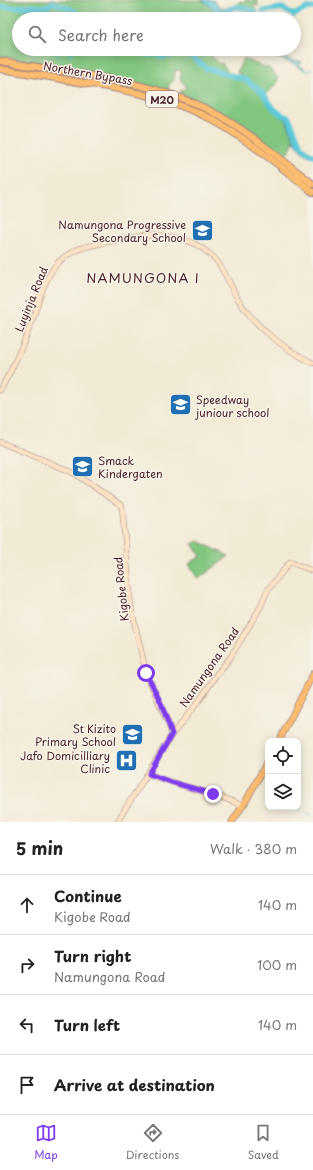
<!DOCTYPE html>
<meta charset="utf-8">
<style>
:root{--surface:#fff;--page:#f6f6f6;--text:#222;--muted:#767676;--line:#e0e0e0;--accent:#7c3aed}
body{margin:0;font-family:"Playpen Sans",sans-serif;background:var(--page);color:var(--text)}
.controls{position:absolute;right:12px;bottom:12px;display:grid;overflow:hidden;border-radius:8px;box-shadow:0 2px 10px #0003}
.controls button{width:36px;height:36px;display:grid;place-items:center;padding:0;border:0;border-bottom:1px solid var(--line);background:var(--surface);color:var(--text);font:20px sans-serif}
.stop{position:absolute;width:12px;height:12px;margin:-9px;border:3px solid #7c3aed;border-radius:50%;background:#fff}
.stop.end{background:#7c3aed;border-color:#fff;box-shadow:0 1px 4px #0008}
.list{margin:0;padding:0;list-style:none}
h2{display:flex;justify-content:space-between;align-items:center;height:52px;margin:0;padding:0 16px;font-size:17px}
h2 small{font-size:13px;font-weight:400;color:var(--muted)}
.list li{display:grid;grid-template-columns:26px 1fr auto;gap:12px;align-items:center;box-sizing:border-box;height:60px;padding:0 16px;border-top:1px solid var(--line)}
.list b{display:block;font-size:15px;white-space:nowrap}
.list p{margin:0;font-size:13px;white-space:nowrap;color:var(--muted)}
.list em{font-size:13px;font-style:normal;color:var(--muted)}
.icon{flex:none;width:22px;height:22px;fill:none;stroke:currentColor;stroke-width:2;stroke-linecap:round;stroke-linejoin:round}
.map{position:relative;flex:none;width:313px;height:822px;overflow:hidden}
.search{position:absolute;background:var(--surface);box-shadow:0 2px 10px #0003;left:12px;right:12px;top:12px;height:44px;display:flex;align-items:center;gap:10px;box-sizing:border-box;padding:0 14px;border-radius:22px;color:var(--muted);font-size:15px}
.sheet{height:292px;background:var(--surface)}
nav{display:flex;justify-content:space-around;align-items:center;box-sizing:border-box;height:56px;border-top:1px solid var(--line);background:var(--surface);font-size:11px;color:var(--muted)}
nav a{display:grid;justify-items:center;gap:2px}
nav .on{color:var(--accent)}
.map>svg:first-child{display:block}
.green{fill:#82c680;stroke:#667256}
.water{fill:#5ec9d8;stroke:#547482}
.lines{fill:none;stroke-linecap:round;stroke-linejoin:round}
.stream{stroke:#5ec9d8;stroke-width:1}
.river{stroke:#5ec9d8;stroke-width:5.5}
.secondary-casing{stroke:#9e8480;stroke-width:6}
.primary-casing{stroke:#9e8480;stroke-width:7}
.highway-casing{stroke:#9e8480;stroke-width:8}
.secondary{stroke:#fee4c5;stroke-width:5}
.primary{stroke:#fdbc6f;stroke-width:5.5}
.highway{stroke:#fdbc6f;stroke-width:6}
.route{stroke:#7c3aed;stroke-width:5}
.labels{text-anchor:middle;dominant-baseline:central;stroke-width:3;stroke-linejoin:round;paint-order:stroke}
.shield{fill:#f7f3e8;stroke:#7e5f64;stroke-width:1}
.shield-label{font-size:10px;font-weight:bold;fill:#4a1f2b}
.street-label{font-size:11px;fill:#4a1f2b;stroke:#f7f3e8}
.poi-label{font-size:11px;fill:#4a1f2b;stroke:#f7f3e8;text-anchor:end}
.quarter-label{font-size:13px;letter-spacing:1px;fill:#4a1f2b;stroke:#f7f3e8}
</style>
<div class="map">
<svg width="313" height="822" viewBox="0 0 313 822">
<rect width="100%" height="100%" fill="#f7f3e8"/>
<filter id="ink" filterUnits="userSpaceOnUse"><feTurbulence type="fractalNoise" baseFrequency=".025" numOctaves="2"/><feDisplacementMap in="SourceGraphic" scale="8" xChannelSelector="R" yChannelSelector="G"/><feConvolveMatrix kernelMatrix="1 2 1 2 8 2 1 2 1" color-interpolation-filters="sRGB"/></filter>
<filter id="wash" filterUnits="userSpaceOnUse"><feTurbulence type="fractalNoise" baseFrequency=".012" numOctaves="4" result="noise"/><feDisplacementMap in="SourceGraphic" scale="16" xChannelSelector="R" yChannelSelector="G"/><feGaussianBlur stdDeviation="0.9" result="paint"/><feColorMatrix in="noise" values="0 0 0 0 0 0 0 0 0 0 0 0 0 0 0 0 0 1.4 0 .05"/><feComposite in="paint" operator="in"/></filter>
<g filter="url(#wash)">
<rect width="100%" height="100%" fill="#f1ead4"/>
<g class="green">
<path d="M0 0H202L219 14 220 19H19V49H141V51L146 53 143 49H216L212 58 216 60 219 64 222 63 230 75 239 79 240 74 237 72 244 58 256 64 269 68 278 78 277 83 265 96 274 109 284 116 288 123 294 140 289 152 284 155 229 117 180 95 181 90H184L186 86 180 79 182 71 175 70 174 80 169 84 168 91 83 71 0 56Z"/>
<path d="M245 0H249L250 2 252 0H258L257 3 259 5 257 6 256 4H254L255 10 249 7V9L247 8 237 7 238 3 240 1 243 2Z"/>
<path d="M198 541 229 556 198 579 189 564 201 556 192 544Z"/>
</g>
<g class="water">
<path d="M202 0H213L219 7 229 10 228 12 222 13 223 19H220L219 14Z"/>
<path d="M247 49H267V52C277 56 290 62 301 61L302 63 298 64 305 69C299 69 297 64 291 63 276 58 263 52 247 49Z"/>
<path d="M284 116C297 128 294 151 313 155V157C292 151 294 132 284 116Z"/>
</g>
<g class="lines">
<g class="stream">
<path d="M56 49 60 50"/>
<path d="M63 49 62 51 72 54"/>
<path d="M52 54 54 49"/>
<path d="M57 58 60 49"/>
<path d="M70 59 73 49"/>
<path d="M302 69 307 71 313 70"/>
<path d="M295 809 313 815"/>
</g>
<g class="river">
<path d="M0 7H21L32 6 44 7 53 3 71 9 85 19"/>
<path d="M263 11 282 8 294 15 307 8H313"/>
<path d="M222 12C227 12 230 8 235 7 244 6 248 10 255 12"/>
<path d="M142 49C147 56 150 55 157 54L162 57 180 53 192 56 206 68 246 80 262 92 274 109 284 116 288 117C297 130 296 148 313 155"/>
</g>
</g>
</g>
<g filter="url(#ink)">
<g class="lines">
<defs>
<g id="secondary">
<path d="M0 390C14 367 24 343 33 318 39 301 44 279 56 265 71 247 92 245 113 241 150 233 187 230 215 259 225 270 230 286 238 299 255 327 284 349 313 363"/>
<path d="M0 442 72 472 122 506 131 607 146 673 169 725 172 734 171 736"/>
<path d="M149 774C179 787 213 791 243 806"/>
<path d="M117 822 171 736 201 698 216 675 230 658 261 606 267 591 290 562 313 571"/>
</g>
<g id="primary">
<path d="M279 741 313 674"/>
<path d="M232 822 246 801 268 760"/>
</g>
<g id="highway">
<path d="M0 61C77 75 162 79 230 122 259 140 286 163 313 184"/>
<path d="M0 69C28 73 56 78 84 83 127 90 169 98 209 118 246 138 280 166 313 192"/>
</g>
</defs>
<use href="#secondary" class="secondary-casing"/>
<use href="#primary" class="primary-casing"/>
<use href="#highway" class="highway-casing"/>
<use href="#secondary" class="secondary"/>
<use href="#primary" class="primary"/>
<use href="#highway" class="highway"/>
</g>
</g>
<g class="lines" filter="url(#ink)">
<path class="route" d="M146 673 161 703 172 734 149 774 171 782 213 794"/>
</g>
<defs>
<symbol id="school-square" viewBox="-11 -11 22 22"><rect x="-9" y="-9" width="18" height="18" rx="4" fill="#1f6fb2" stroke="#f7f3e8"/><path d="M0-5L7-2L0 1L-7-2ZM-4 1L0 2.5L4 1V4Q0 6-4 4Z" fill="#fff"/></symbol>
<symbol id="hospital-square" viewBox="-11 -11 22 22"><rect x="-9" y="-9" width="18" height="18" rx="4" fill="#1f6fb2" stroke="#f7f3e8"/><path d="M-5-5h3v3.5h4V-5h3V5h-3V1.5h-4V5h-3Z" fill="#fff"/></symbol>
</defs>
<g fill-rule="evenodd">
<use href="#school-square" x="190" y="218" width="25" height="25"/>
<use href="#school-square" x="168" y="392" width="25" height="25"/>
<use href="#school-square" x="70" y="454" width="25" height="25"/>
<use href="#school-square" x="120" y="722" width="25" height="25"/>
<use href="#hospital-square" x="114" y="748" width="25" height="25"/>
</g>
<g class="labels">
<rect class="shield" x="146" y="91" width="32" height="16" rx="3"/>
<g class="shield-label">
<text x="162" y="99">M20</text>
</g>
<g class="street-label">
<text transform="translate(88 73) rotate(10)">Northern Bypass</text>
<text transform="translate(31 299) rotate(-68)">Luyinja Road</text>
<text transform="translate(121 589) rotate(-96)">Kigobe Road</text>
<text transform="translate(209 667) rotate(-55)">Namungona Road</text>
</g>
<g class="poi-label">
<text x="186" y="224">Namungona Progressive<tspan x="186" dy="13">Secondary School</tspan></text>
<text x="196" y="399" text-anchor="start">Speedway<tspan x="196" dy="13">juniour school</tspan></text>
<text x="98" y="460" text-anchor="start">Smack<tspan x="98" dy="13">Kindergaten</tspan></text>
<text x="116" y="728">St Kizito<tspan x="116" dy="13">Primary School</tspan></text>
<text x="110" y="755">Jafo Domicilliary<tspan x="110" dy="13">Clinic</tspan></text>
</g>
<g class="quarter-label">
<text x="143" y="277">NAMUNGONA I</text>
</g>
</g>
</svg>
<div class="controls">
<button><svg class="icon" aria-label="locate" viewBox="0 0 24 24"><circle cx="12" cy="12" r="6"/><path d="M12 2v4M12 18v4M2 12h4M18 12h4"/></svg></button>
<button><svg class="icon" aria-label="layers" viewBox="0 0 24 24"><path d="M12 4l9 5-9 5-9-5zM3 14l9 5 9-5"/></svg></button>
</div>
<div class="stop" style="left:146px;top:673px"></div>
<div class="stop end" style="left:213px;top:794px"></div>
<div class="search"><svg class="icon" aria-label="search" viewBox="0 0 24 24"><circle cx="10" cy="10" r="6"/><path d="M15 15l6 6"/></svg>Search here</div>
</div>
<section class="sheet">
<h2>5 min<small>Walk · 380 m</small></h2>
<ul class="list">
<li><svg class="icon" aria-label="ahead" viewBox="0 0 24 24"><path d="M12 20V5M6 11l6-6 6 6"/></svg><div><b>Continue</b><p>Kigobe Road</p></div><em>140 m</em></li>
<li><svg class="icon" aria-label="right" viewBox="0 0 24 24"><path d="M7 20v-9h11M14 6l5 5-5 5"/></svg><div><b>Turn right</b><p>Namungona Road</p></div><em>100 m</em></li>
<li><svg class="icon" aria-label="left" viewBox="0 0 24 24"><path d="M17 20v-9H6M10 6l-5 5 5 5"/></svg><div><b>Turn left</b></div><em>140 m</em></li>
<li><svg class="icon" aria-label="arrive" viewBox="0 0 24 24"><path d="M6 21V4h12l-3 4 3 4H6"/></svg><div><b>Arrive at destination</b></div></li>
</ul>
</section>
<nav>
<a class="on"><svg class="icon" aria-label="map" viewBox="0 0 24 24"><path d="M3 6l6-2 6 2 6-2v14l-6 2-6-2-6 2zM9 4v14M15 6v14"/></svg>Map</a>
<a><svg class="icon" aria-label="directions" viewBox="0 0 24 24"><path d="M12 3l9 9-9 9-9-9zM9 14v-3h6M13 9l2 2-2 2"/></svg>Directions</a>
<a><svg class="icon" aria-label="saved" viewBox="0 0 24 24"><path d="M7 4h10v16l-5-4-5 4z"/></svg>Saved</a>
</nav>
